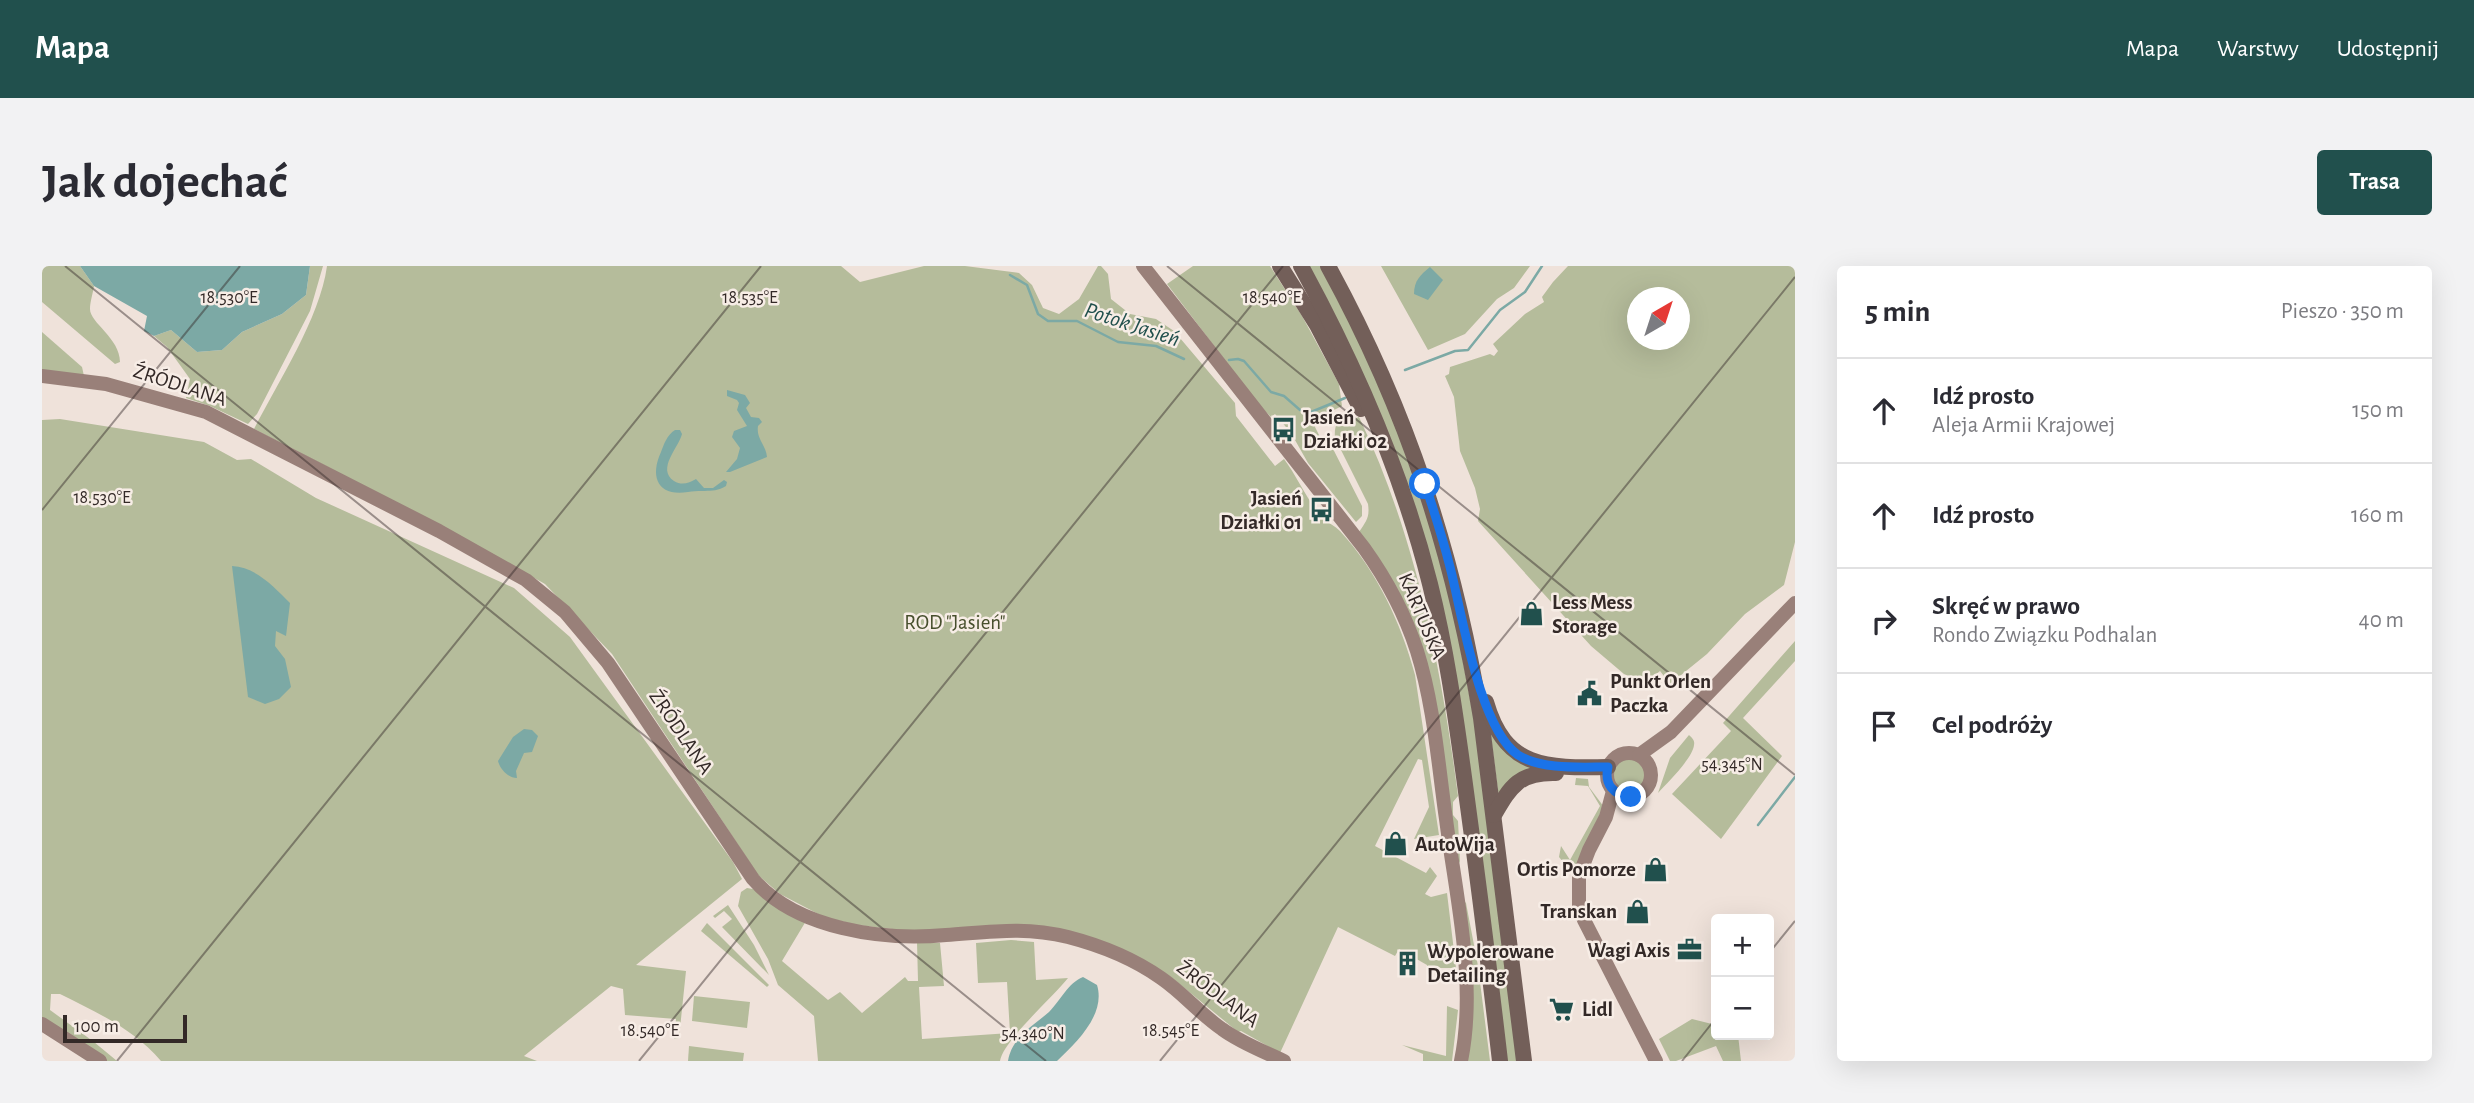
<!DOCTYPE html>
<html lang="pl">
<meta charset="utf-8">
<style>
:root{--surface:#fff;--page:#f2f2f3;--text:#2b2b33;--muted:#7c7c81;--line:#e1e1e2;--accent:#21504d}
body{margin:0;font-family:"Alegreya Sans",sans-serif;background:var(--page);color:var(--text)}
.controls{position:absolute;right:21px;bottom:21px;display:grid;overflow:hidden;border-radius:7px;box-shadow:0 7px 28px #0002}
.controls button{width:63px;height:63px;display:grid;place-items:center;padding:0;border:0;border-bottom:2px solid var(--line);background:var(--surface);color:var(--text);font:35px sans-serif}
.compass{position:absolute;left:1585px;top:21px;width:63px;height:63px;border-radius:50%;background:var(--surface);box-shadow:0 7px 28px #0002;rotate:39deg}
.scale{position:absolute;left:21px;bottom:18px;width:124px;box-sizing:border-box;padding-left:7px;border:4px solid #332927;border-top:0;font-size:19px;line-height:24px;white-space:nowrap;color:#332927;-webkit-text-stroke:5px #f7ede6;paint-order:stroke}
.stop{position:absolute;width:21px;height:21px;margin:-16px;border:5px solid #1a73e8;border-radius:50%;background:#fff}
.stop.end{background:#1a73e8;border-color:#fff;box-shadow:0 2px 7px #0008}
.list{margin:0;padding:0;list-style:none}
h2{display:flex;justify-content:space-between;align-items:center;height:91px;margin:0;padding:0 28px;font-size:30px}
h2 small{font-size:23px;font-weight:400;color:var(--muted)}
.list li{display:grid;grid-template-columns:46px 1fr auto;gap:21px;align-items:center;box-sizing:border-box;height:105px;padding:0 28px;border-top:2px solid var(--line)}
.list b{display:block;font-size:26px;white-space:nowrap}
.list p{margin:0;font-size:23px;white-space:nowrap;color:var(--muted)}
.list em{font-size:23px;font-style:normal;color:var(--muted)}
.icon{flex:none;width:38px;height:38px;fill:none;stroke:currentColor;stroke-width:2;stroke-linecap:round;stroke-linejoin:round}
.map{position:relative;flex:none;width:1753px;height:795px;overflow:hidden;border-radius:7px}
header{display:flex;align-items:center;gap:42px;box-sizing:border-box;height:98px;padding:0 35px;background:var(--accent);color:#fff}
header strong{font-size:33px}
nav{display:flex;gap:38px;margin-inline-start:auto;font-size:24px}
.intro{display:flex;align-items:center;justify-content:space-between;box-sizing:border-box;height:168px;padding:0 42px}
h1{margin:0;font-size:49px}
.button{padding:18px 32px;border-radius:7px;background:var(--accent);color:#fff;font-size:24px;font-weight:700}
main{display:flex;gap:42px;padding:0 42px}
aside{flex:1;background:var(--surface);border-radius:7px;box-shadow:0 7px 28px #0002}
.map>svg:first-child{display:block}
.green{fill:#b5bc9b;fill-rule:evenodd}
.water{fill:#7ca9a5}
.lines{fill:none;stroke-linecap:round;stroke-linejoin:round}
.stream{stroke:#7ca9a5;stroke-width:2.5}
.secondary{stroke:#998079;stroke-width:14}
.primary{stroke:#735f59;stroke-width:16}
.route{stroke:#1a73e8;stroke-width:9}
.ticks{fill:none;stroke:#332927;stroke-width:2;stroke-opacity:0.45}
.labels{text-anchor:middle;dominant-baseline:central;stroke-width:5;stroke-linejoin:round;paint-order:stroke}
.street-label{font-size:21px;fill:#332927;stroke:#f7ede6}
.poi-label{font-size:21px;font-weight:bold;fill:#332927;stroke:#f7ede6;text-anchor:start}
.park-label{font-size:21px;fill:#474f2d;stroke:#f7ede6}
.water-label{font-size:23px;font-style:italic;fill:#21504d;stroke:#f7ede6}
.ticks-label{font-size:18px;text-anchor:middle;fill:#332927;stroke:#f7ede6;stroke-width:5;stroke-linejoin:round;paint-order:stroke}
</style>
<header>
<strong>Mapa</strong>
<nav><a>Mapa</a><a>Warstwy</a><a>Udostępnij</a></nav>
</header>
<div class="intro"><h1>Jak dojechać</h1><a class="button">Trasa</a></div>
<main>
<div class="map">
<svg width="1753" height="795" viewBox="0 0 1753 795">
<rect width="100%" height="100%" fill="#efe2da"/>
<g class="green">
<path d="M0 0H38L52 20C51 27 48 36 48 43 48 57 78 72 78 96L73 98 0 36Z"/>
<path d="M268 0H281L268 45 215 148 206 158 168 140 144 132 148 113 125 81 112 70 129 64 155 86 180 84 200 66 240 48 264 29Z"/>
<path d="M285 0H799L818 16 882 0H923L977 7 990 19 1001 42 1017 48 1037 33 1056 0H1059L1066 8 1069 33 1088 48 1114 53 1132 65 1193 137 1194 150 1233 200 1242 193C1255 210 1267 238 1281 252 1286 257 1293 260 1298 265 1335 305 1359 357 1373 409L1397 569 1372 573 1387 541 1380 494 1376 493 1333 580 1384 607 1388 601 1395 610 1383 628 1389 631 1405 627 1414 702H1385V699L1357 683 1353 690 1296 661 1238 787 1199 765 1196 766 1129 711 1028 667 877 666 815 659 782 651 738 628 716 609 570 388 503 318 392 256 212 163C236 116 278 52 285 0Z"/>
<path d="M1151 0H1228L1260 50 1297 118 1300 140 1270 155 1278 171 1281 170 1286 173 1320 240V250L1314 256 1266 197 1249 167 1233 148 1229 151 1217 139 1125 18Z"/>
<path d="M1265 0H1281L1351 147 1405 311 1439 491 1477 795H1463L1393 315Z"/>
<path d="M1339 0H1488L1472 22 1455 33 1423 68 1386 84Z"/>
<path d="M1526 0H1753V276L1742 319 1703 348 1665 388 1628 418 1618 405 1603 417 1582 408 1549 380 1436 255 1438 243 1433 222 1418 185 1412 131 1403 110 1407 108 1408 101 1448 88 1452 90 1456 85 1451 78 1483 48 1502 36 1500 31 1511 16ZM1596 32H1638V74H1596Z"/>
<path d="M0 66 40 101 42 110 0 106Z"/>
<path d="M1305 147 1309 154 1317 151C1374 270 1399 400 1416 530L1411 536V549L1416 555 1418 595 1416 599 1421 634 1424 637 1436 700 1448 795H1424L1427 777 1386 405 1317 266C1324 255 1328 252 1326 238L1293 172C1292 160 1295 154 1305 147Z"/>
<path d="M18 153 162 176 195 194 209 193 274 232 472 322 528 371 691 596 700 613 594 699 644 705 637 772 632 773 634 753 583 749 581 723 569 720 482 790 495 795H119C92 763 54 746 18 728H9L8 744 52 776 75 795H64L0 753V154Z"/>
<path d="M1753 375V395L1701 452 1740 490 1679 573 1630 528 1689 465 1681 457Z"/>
<path d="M1448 464 1495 503 1457 532Z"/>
<path d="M1647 469C1650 472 1653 474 1652 479 1651 492 1625 517 1616 527L1628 492Z"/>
<circle cx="1587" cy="508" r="17"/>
<path d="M1534 512 1546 513 1547 521 1562 541 1534 601 1527 603 1517 591 1519 580 1528 594 1558 540 1546 520 1533 519Z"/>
<path d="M705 622 711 623 764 655 740 695 786 734 798 726 820 747 863 711 866 715H876L875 676 898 677 902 720 877 721 880 773 968 767 965 716 936 717 934 677 969 674 992 676 994 714 1026 712C1011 731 961 775 958 795H776L772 750 736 719 726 693 696 640 699 626Z"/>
<path d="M686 639 712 679 727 709 680 661 690 653 682 645 673 652 671 650Z"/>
<path d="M665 657 727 719 725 721 659 665Z"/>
<path d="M652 730 708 736 705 762 650 755Z"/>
<path d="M1405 740 1416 744 1410 795H1381V788L1360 779 1404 790Z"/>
<path d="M1650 753 1674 759V769H1696L1699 795H1681L1674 780 1634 795H1628L1617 773Z"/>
<path d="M647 780 702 787 701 795H646Z"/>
</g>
<g class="water">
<path d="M38 0H268L264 29 240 48 200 66 180 84 155 86 129 64 112 70 102 65 105 50 52 20Z"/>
<path d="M1388 1 1401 14 1386 34 1372 28C1372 15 1378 9 1388 1Z"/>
<path d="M685 124 703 129 708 137 704 142 709 151 717 152 720 156 716 160C714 173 724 179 725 191L688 206H684L695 193 698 182 690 171 692 165 705 160 695 144 697 137 695 134 685 130Z"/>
<path d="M633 164H638L640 168C637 181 614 203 632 215 640 220 647 217 654 213L662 222H671L682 214 685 216 684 220C671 228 660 223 646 226 617 231 607 212 619 186 622 178 625 169 633 164Z"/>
<path d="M190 300C214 301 232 321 248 337L244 370 234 365 233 380 243 393 249 421 237 433 223 438 206 431Z"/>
<path d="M482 463 490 464 496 470 490 486 482 487 474 505 475 512C466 512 458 503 456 495L471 471Z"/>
<path d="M1041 711 1055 719C1064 748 1035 776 1015 795H966C970 771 991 760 1007 746 1019 734 1026 717 1041 711Z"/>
</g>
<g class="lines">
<g class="stream">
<path d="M968 9 985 19 996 48 1006 55H1035L1076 76 1114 80 1142 93"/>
<path d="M1187 94 1196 93 1202 95 1229 126 1242 130 1258 144"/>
<path d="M1363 104 1413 85 1426 84 1458 44 1483 26 1500 0"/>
<path d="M1269 146 1303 132"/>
<path d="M1716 559 1753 511"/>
</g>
<g class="secondary">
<path d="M1101 0 1322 282C1345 314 1363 348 1375 385 1392 439 1396 497 1404 553 1414 632 1435 716 1419 795"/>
<path d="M0 110 64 118 164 146 397 265 484 314 523 346 566 397 711 613C754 663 841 675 904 669 948 666 982 660 1026 671 1057 679 1092 693 1119 712 1141 727 1158 748 1180 763 1199 777 1221 785 1242 795"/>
<circle cx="1587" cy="509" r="22"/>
<path d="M1597 489 1629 466 1753 337"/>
<path d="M1571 525 1564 551 1547 584 1537 610V639L1542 654 1614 795"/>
<path d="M0 758 58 795"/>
</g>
<g class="primary">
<path d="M1238 0 1275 59 1319 143"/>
<path d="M1259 0C1314 101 1360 206 1388 318 1404 382 1413 446 1422 511 1435 606 1447 700 1458 795"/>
<path d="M1286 0C1366 146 1412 289 1439 452L1482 795"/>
<path d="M1444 436C1463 503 1505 502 1566 501"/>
<path d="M1452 549C1469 520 1477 506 1514 507"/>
</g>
</g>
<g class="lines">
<path class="route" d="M1383 218C1392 245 1401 273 1408 301 1420 347 1437 462 1476 489 1500 504 1539 501 1566 501 1562 518 1571 529 1589 531"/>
</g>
<path class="ticks" d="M23 0 1004 795M1125 0 1753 509M0 244 198 0M1727 687 1753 655M75 795 719 0M597 795 1241 0M1118 795 1753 11M1640 795 1674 752"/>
<defs>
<symbol id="bus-bare" viewBox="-9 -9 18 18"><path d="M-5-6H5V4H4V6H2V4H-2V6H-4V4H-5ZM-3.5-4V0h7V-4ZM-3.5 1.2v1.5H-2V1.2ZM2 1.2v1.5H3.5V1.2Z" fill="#21504d" stroke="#f7ede6" stroke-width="2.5" paint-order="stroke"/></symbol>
<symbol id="shop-bare" viewBox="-9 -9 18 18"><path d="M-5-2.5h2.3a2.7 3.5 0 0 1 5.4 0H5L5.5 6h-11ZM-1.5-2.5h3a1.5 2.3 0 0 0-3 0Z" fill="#21504d" stroke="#f7ede6" stroke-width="2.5" paint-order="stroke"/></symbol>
<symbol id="civic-bare" viewBox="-9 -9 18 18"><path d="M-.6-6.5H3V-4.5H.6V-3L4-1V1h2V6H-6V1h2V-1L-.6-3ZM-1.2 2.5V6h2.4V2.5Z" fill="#21504d" stroke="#f7ede6" stroke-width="2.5" paint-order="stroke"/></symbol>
<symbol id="office-bare" viewBox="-9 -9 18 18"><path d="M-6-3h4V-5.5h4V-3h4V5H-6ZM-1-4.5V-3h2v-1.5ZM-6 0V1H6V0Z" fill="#21504d" stroke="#f7ede6" stroke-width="2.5" paint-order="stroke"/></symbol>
<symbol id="building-bare" viewBox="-9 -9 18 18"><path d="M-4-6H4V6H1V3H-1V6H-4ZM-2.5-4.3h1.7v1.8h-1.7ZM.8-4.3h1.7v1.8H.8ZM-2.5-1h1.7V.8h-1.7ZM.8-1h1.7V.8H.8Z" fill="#21504d" stroke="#f7ede6" stroke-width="2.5" paint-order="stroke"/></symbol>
<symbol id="supermarket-bare" viewBox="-9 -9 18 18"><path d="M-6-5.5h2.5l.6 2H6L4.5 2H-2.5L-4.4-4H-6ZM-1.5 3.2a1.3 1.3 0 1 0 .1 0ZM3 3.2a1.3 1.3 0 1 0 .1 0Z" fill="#21504d" stroke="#f7ede6" stroke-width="2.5" paint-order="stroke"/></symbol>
</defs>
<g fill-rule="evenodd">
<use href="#bus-bare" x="1224" y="146" width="35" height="35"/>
<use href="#bus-bare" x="1262" y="226" width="35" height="35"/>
<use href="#shop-bare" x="1472" y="330" width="35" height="35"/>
<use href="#civic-bare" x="1530" y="410" width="35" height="35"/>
<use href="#shop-bare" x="1336" y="560" width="35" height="35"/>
<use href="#shop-bare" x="1596" y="586" width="35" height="35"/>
<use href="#shop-bare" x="1578" y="628" width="35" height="35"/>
<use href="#office-bare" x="1630" y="666" width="35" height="35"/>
<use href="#building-bare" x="1348" y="680" width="35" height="35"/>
<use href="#supermarket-bare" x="1502" y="726" width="35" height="35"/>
</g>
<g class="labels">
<g class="street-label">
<text transform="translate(138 119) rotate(18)">ŹRÓDLANA</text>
<text transform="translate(1380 350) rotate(67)">KARTUSKA</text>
<text transform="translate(639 466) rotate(56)">ŹRÓDLANA</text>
<text transform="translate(1176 728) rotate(37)">ŹRÓDLANA</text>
</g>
<g class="poi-label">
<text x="1261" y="151">Jasień<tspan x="1261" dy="24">Działki 02</tspan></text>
<text x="1260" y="232" text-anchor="end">Jasień<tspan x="1260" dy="24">Działki 01</tspan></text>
<text x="1510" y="336">Less Mess<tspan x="1510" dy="24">Storage</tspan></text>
<text x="1568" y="415">Punkt Orlen<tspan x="1568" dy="24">Paczka</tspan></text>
<text x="1373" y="578">AutoWija</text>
<text x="1594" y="603" text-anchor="end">Ortis Pomorze</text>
<text x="1575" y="645" text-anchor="end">Transkan</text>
<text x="1628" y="684" text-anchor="end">Wagi Axis</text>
<text x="1385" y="685">Wypolerowane<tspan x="1385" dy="24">Detailing</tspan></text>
<text x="1540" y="743">Lidl</text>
</g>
<g class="park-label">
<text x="913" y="356">ROD "Jasień"</text>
</g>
<g class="water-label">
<text transform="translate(1090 59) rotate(18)">Potok Jasień</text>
</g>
</g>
<g class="ticks-label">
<text x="187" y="37">18.530°E</text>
<text x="708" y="37">18.535°E</text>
<text x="1230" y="37">18.540°E</text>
<text x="60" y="237">18.530°E</text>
<text x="1690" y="504">54.345°N</text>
<text x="608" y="770">18.540°E</text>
<text x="1129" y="770">18.545°E</text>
<text x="991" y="773">54.340°N</text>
</g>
</svg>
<div class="controls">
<button>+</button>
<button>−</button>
</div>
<svg class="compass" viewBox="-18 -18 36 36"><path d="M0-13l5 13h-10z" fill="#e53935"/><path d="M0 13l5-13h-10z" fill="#7c7c81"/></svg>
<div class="scale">100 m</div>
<div class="stop" style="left:1383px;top:218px"></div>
<div class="stop end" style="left:1589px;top:531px"></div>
</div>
<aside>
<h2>5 min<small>Pieszo · 350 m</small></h2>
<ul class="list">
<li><svg class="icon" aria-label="ahead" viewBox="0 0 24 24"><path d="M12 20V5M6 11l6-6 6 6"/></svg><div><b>Idź prosto</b><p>Aleja Armii Krajowej</p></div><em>150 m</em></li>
<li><svg class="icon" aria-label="ahead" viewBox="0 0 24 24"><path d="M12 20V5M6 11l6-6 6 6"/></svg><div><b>Idź prosto</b></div><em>160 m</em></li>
<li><svg class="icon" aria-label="right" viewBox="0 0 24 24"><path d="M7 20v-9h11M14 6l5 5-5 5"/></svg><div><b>Skręć w prawo</b><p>Rondo Związku Podhalan</p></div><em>40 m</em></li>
<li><svg class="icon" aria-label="arrive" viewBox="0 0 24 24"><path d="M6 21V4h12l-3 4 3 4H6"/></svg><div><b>Cel podróży</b></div></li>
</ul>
</aside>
</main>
